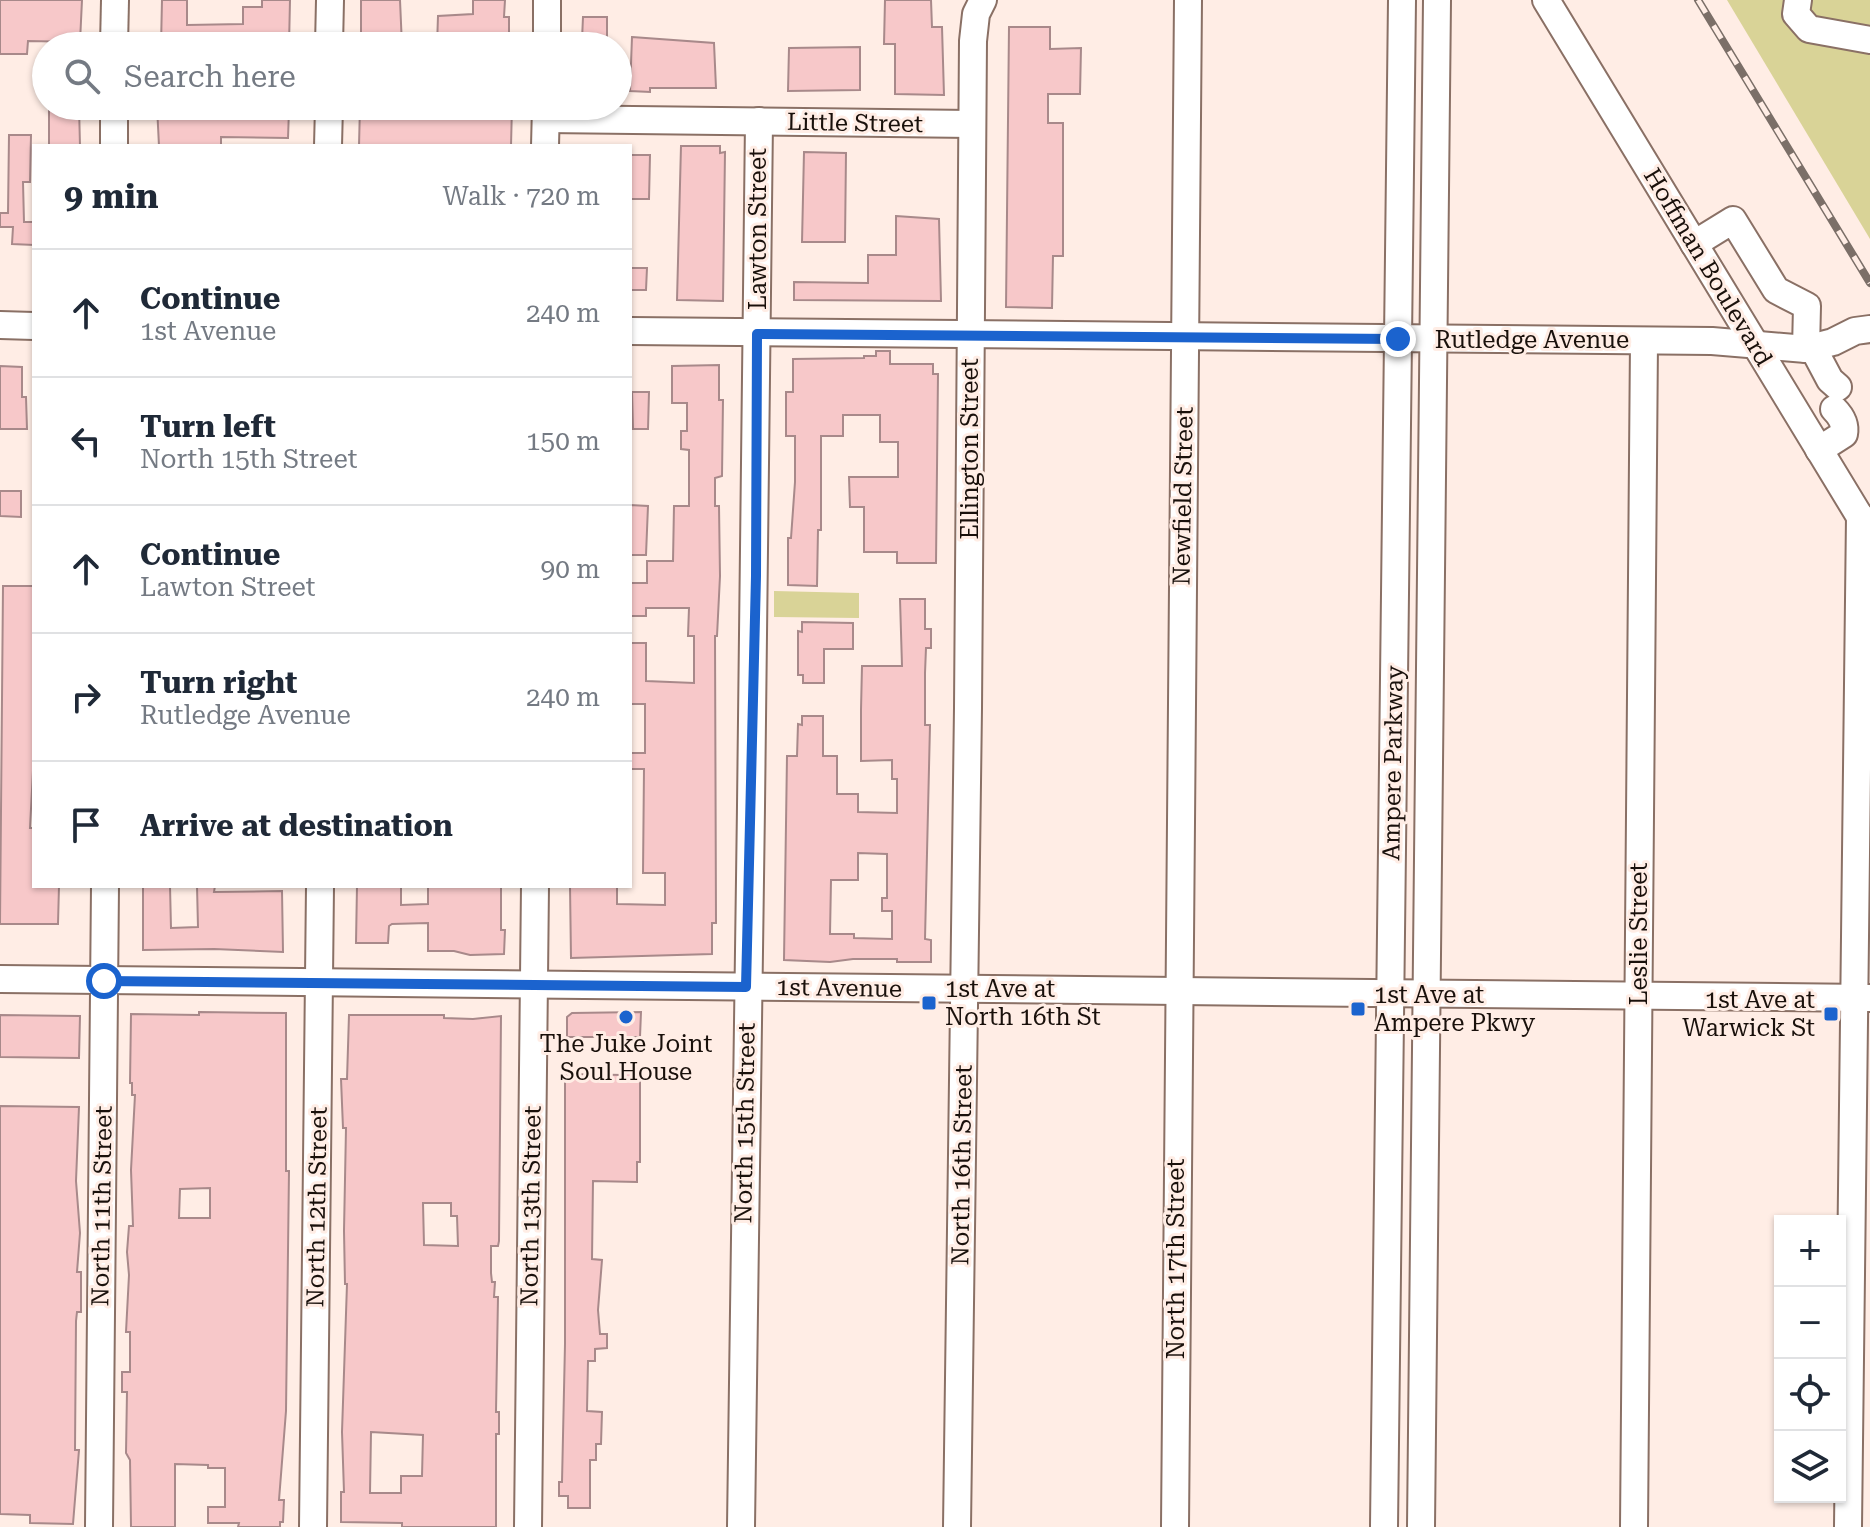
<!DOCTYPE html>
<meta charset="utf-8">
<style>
:root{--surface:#fff;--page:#f2f2f3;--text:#1f2937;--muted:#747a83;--line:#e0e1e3}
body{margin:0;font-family:"Roboto Serif",serif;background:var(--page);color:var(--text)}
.controls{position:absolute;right:24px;bottom:24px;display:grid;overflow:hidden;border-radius:0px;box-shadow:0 2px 6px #0004}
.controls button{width:72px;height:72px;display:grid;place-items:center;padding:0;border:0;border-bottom:2px solid var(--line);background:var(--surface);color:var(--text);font:40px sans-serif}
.stop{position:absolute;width:24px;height:24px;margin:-18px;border:6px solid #1b63ce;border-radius:50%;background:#fff}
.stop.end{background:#1b63ce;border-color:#fff;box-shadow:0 2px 8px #0008}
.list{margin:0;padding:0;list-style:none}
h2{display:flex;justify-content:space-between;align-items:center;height:104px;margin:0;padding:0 32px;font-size:34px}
h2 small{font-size:26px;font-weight:400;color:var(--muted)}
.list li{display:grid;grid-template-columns:52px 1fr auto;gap:24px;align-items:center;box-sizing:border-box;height:128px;padding:0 32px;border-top:2px solid var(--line)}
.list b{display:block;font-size:30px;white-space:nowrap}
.list p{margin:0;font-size:26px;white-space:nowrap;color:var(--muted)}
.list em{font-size:26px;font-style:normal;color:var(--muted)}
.icon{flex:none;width:44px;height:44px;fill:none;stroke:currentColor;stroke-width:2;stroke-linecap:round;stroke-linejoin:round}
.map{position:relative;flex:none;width:1870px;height:1527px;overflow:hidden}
.search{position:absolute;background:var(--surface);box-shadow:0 2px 6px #0004;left:32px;top:32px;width:600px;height:88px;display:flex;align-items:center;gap:20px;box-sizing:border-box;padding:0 28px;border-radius:44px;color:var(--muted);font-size:30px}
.panel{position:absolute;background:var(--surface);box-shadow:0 2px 6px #0004;left:32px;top:144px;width:600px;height:744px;border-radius:0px}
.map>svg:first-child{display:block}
.green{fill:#d9d397}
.building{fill:#f7c8c9;stroke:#a8898a;stroke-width:2;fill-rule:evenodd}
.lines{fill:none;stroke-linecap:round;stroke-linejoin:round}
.minor-casing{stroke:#8a7065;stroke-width:30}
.minor{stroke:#fff;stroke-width:26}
.rail-casing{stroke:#7b6f68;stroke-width:8}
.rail{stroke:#ffede5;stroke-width:5;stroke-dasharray:15;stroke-linecap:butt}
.route{stroke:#1b63ce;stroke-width:10}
.poi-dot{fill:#1b63ce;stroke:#ffede5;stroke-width:3}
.labels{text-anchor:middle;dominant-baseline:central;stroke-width:6;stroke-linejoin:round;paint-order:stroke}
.street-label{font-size:24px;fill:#19100b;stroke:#ffede5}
.poi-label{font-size:24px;fill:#19100b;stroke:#ffede5;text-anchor:start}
</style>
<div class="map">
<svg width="1870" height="1527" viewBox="0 0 1870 1527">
<rect width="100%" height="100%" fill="#ffede5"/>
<g class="green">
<path d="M1727 0H1870V239Z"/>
<path d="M774 591 859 593V618L774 617Z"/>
</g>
<g class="building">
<path d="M0 0H82L80 42 28 41 27 54H0Z"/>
<path d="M162 0H187V25L243 24V7H262V0H290L289 46H161Z"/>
<path d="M361 0H400L402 46H361Z"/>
<path d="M473 0H505L504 17H509V43H486V34H455V46H437L438 16 473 14Z"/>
<path d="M885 0H931L932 27H942L944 95 895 94V44H884Z"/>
<path d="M583 17H607V40H582Z"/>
<path d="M1009 27H1050V49L1081 48 1080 94H1048V123H1063V256H1053L1052 308 1006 307Z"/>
<path d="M632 37 714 43 716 88H650V92L630 91Z"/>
<path d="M860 47V90L788 91 789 48Z"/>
<path d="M49 106H79L80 146H49Z"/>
<path d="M157 106 289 110 288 138 221 137V146H159Z"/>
<path d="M360 106H512L511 146H359Z"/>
<path d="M9 135H31L30 182H23L24 222H34V245L12 244 13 227H0V213H8Z"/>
<path d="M681 146H720V153L725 152 723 301 677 300Z"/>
<path d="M804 152 846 153 845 242H802Z"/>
<path d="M630 155H650L649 199H630Z"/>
<path d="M896 216 939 219 941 301 794 300V282L868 283V255H896Z"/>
<path d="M630 268H647L646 290H630Z"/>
<path d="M876 351H890V364H933V374H938L936 563H897V552H864V507H850L849 477H898V442H880V415H843V436H821V530H818L817 586 788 585V538H791L795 482V436H786V392H793V359L864 358V356H876Z"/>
<path d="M719 365V400H723L722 476 715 478V506H719L720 576 717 636H715L716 923H712V954L571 958 570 886H617V904L665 905V873H643L644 769H630V753H645V704H630V643H646V681L694 683V636H688L689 608H646V616H630L631 583H647V561H673L674 506H689V450L681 449V431H687V403H672V366Z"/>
<path d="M0 366 22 367V397H26L27 429H0Z"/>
<path d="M632 392H649L648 429H633Z"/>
<path d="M0 491H21V517L0 516Z"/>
<path d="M630 505 648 506 646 555H630Z"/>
<path d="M3 586H34V752L30 828H34V886H59L58 924H0Z"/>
<path d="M900 599H925V629H931V648H926L925 673V725H930L925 939 931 940V962H897V959H853L830 962 784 960 787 756H797L798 724 802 725V716H823V756H837V794H858V812L897 813V779H892V760L861 761V710L862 666H902ZM858 853 887 854V898H882V911H892V939L854 938V934H830L831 880H858Z"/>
<path d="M802 622 853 623V649H824V683H803V675H798V631L802 632Z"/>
<path d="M143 886H170L171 928 198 927 197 886H215L214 892 282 891 283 952 214 949 143 950Z"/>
<path d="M357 886H401V905L428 904V886H501V930H505L504 954 470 955 454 951H428V923L392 924 389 926 388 943H356Z"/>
<path d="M199 1012 286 1013V1171H289L286 1411 279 1500H284L283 1522H280V1527H238L239 1523H208V1507H225V1468H208V1465L175 1464V1527H131L130 1460 126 1453 127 1392H122V1372H130V1332H126L129 1275 127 1252 129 1226H133L131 1170 135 1095H132V1083H130L131 1014 199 1015ZM210 1188V1218H179L180 1189Z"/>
<path d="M641 1012 640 1037H567V1017L572 1013Z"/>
<path d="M0 1015 80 1016 79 1058 0 1057Z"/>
<path d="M349 1015H444V1018L473 1019 501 1016 499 1241 498 1246H491V1273L492 1282H495L494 1297H498L496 1412H499V1434H496V1527H402V1523L341 1522V1492H344L342 1432 347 1284H345L344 1231 346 1128H343L341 1079H347ZM423 1203H451V1216H457L458 1246 424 1245ZM371 1432 423 1435 422 1476H401V1493H370Z"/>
<path d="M624 1069H640V1162H637V1182L593 1181 592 1259 602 1260 598 1310 600 1334H607V1348L595 1349V1361H588L587 1411 602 1412 601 1444H596V1460H590V1508H568V1496H559V1482H562L565 1344V1074L624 1075Z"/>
<path d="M0 1106 79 1107 76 1181 80 1233 77 1272H81V1312H77L76 1321 75 1450H79L73 1524 30 1523V1515L0 1514Z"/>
</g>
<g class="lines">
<defs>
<g id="minor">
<path d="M1546 0 1868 530"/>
<path d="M1798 0 1796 14 1809 29 1870 40"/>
<path d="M114 46 115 0"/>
<path d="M329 46 330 0"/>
<path d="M547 46V0"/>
<path d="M546 119 972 124"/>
<path d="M114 146V106"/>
<path d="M328 146 329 106"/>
<path d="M545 146 546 106"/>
<path d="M1694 244 1733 220 1776 290 1807 306 1806 349"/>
<path d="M0 325 34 326"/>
<path d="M630 331 1712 341 1806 349 1833 342 1855 331 1870 329"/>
<path d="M1813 348 1830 380 1838 387"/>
<path d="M1819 450 1844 434C1846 424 1841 416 1834 409"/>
<path d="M0 979 1870 998"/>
<path d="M99 1527 105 886"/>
<path d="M313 1527 320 886"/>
<path d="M528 1527 535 886"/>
<path d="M741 1527C746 1058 756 590 759 121"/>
<path d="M957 1527 968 708 973 41 976 14 983 0"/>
<path d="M1175 1527 1188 0"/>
<path d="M1384 1527 1402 0"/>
<path d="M1421 1527 1437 0"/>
<path d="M1634 1527 1644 341"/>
<path d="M1848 1527 1860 516"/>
</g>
</defs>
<use href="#minor" class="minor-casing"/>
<use href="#minor" class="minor"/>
<defs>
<path id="rail" d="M1698 0 1870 283"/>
</defs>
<use href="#rail" class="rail-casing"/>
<use href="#rail" class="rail"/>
</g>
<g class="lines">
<path class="route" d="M104 981 746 987 756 576 757 334 1398 339"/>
</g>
<g class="poi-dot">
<rect x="921" y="995" width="16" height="16" rx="4"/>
<rect x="1350" y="1001" width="16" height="16" rx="4"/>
<rect x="1823" y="1006" width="16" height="16" rx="4"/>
<circle cx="626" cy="1017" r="8"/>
</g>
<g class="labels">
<g class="street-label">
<text transform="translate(855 123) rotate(1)">Little Street</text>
<text transform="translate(758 229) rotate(-90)">Lawton Street</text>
<text transform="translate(1708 267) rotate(59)">Hoffman Boulevard</text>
<text x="1532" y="340">Rutledge Avenue</text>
<text transform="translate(970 449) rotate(-90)">Ellington Street</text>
<text transform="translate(1183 496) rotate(-89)">Newfield Street</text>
<text transform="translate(1393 763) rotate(-89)">Ampere Parkway</text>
<text transform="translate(1639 934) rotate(-90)">Leslie Street</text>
<text transform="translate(839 988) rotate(1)">1st Avenue</text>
<text transform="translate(745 1123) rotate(-89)">North 15th Street</text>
<text transform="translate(962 1165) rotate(-89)">North 16th Street</text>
<text transform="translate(102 1206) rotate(-89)">North 11th Street</text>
<text transform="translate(531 1206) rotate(-89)">North 13th Street</text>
<text transform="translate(317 1207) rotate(-89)">North 12th Street</text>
<text transform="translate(1176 1259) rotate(-90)">North 17th Street</text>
</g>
<g class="poi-label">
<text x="945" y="989">1st Ave at<tspan x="945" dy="28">North 16th St</tspan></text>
<text x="1374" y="995">1st Ave at<tspan x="1374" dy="28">Ampere Pkwy</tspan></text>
<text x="1815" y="1000" text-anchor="end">1st Ave at<tspan x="1815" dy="28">Warwick St</tspan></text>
<text x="626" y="1044" text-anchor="middle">The Juke Joint<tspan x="626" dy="28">Soul House</tspan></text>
</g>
</g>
</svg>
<div class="controls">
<button>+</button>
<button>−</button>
<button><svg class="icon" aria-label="locate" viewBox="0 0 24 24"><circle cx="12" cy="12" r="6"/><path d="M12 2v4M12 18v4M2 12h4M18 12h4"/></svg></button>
<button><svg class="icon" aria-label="layers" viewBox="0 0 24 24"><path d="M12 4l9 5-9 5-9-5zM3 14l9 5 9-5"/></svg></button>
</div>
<div class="stop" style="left:104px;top:981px"></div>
<div class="stop end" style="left:1398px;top:339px"></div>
<div class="search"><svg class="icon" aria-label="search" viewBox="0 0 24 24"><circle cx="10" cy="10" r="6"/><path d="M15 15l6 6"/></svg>Search here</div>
<section class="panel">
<h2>9 min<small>Walk · 720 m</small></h2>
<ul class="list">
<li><svg class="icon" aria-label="ahead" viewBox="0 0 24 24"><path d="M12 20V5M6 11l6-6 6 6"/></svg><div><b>Continue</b><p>1st Avenue</p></div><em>240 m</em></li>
<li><svg class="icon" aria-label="left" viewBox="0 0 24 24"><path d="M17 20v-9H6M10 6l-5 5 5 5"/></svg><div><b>Turn left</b><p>North 15th Street</p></div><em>150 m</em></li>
<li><svg class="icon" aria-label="ahead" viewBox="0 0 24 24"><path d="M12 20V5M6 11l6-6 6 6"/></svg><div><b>Continue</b><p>Lawton Street</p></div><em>90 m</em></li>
<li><svg class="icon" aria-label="right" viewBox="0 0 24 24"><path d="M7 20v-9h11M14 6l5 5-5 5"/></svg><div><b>Turn right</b><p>Rutledge Avenue</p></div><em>240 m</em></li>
<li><svg class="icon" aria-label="arrive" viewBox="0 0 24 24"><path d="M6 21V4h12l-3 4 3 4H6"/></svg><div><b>Arrive at destination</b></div></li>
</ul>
</section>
</div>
